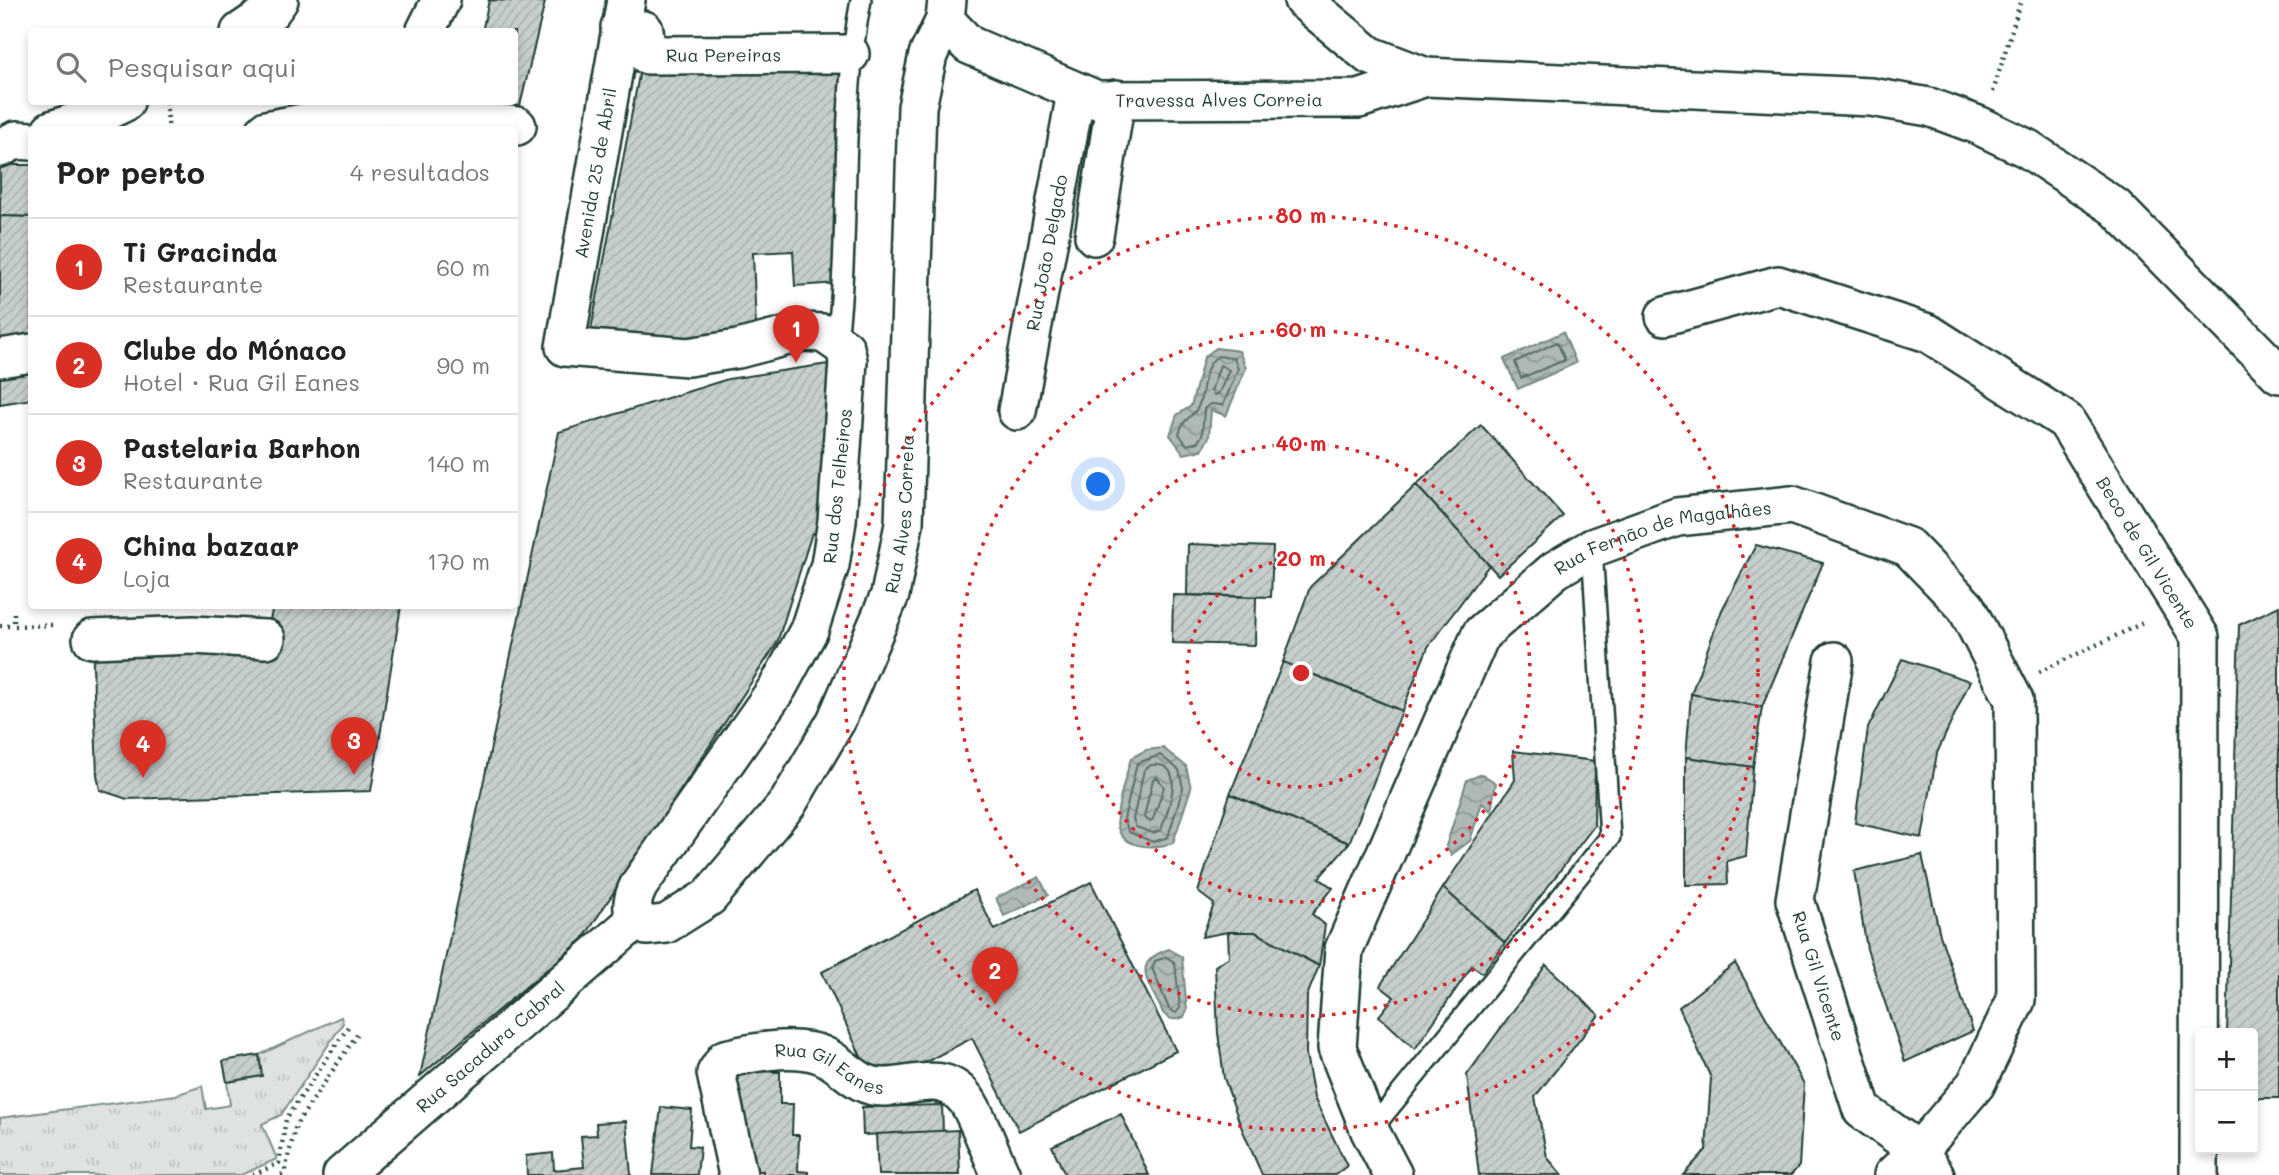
<!DOCTYPE html>
<html lang="pt">
<meta charset="utf-8">
<style>
:root{--surface:#fff;--page:#f6f6f6;--text:#222;--muted:#767676;--line:#e0e0e0;--accent:#d93025}
body{margin:0;font-family:Mali,sans-serif;background:var(--page);color:var(--text)}
.controls{position:absolute;right:21px;bottom:21px;display:grid;overflow:hidden;border-radius:7px;box-shadow:0 4px 10px #0003}
.controls button{width:63px;height:63px;display:grid;place-items:center;padding:0;border:0;border-bottom:2px solid var(--line);background:var(--surface);color:var(--text);font:35px sans-serif}
.you{position:absolute;left:1099px;top:485px;width:24px;height:24px;margin:-18px;border:5px solid #fff;border-radius:50%;background:#1a73e8;box-shadow:0 0 0 10px #1a73e833}
.badge{display:grid;place-items:center;width:46px;height:46px;border-radius:50%;background:var(--accent);color:#fff;font-size:23px;font-weight:700}
.pin{position:absolute;translate:-50% -58px;filter:drop-shadow(0 2px 4px #0008)}
.pin::after{content:'';position:absolute;top:37px;width:24px;height:21px;background:inherit;clip-path:polygon(0 0,100% 0,50% 100%)}
.list{margin:0;padding:0;list-style:none}
h2{display:flex;justify-content:space-between;align-items:center;height:91px;margin:0;padding:0 28px;font-size:30px}
h2 small{font-size:23px;font-weight:400;color:var(--muted)}
.list li{display:grid;grid-template-columns:46px 1fr auto;gap:21px;align-items:center;box-sizing:border-box;height:98px;padding:0 28px;border-top:2px solid var(--line)}
.list b{display:block;font-size:26px;white-space:nowrap}
.list p{margin:0;font-size:23px;white-space:nowrap;color:var(--muted)}
.list em{font-size:23px;font-style:normal;color:var(--muted)}
.icon{flex:none;width:38px;height:38px;fill:none;stroke:currentColor;stroke-width:2;stroke-linecap:round;stroke-linejoin:round}
.map{position:relative;flex:none;width:2279px;height:1175px;overflow:hidden}
.search{position:absolute;background:var(--surface);box-shadow:0 4px 10px #0003;left:28px;top:28px;width:490px;height:77px;display:flex;align-items:center;gap:18px;box-sizing:border-box;padding:0 24px;border-radius:7px;color:var(--muted);font-size:26px}
.panel{position:absolute;background:var(--surface);box-shadow:0 4px 10px #0003;left:28px;top:126px;width:490px;height:483px;border-radius:7px}
.map>svg:first-child{display:block}
.grass{fill:url(#grass-tufts);stroke:#7e908b;stroke-width:2}
.water{fill:url(#water-waves);stroke:#758883;stroke-width:2}
.lines{fill:none;stroke-linecap:round;stroke-linejoin:round}
.shore{stroke:#596f68;stroke-width:2}
.building{fill:url(#building-hatch);stroke:#1f3d34;stroke-width:2}
.lane-casing{stroke:#1f3d34;stroke-width:24}
.street-casing{stroke:#1f3d34;stroke-width:42}
.path{stroke:#1f3d34;stroke-width:4.5;stroke-dasharray:2 5;stroke-linecap:butt}
.lane{stroke:#fff;stroke-width:19}
.street{stroke:#fff;stroke-width:37}
.ring{fill:none;stroke:#d62828;stroke-width:3.5;stroke-dasharray:3.5 7}
.labels{text-anchor:middle;dominant-baseline:central;stroke-width:5;stroke-linejoin:round;paint-order:stroke}
.street-label{font-size:18px;fill:#1f3d34;stroke:#fff}
.centre{fill:#d62828;stroke:#fff;stroke-width:3.5}
.ring-label{font-size:21px;text-anchor:middle;font-weight:bold;fill:#d62828;stroke:#fff;stroke-width:5;stroke-linejoin:round;paint-order:stroke}
</style>
<div class="map">
<svg width="2279" height="1175" viewBox="0 0 2279 1175">
<defs>
<pattern id="grass-tufts" width="24" height="20" patternUnits="userSpaceOnUse" patternTransform="scale(1.75)"><rect width="24" height="20" fill="#dee3e2"/><path d="M3 7l-1-3M5 7V3M7 7l1-3M15 17l-1-3M17 17v-4M19 17l1-3" fill="none" stroke="#bec4c2"/></pattern>
<pattern id="water-waves" width="16" height="10" patternUnits="userSpaceOnUse" patternTransform="scale(1.75)"><rect width="16" height="10" fill="#afbab7"/><path d="M0 5q4-4 8 0t8 0" fill="none" stroke="#8e9896"/></pattern>
<pattern id="building-hatch" width="6" height="6" patternUnits="userSpaceOnUse" patternTransform="scale(1.75)"><rect width="6" height="6" fill="#c7cfcc"/><path d="M-1 1l2-2M0 6l6-6M5 7l2-2" fill="none" stroke="#aab3b0"/></pattern>
</defs>
<rect width="100%" height="100%" fill="#fff"/>
<filter id="ink" filterUnits="userSpaceOnUse"><feTurbulence type="fractalNoise" baseFrequency=".0143" numOctaves="2"/><feDisplacementMap in="SourceGraphic" scale="14" xChannelSelector="R" yChannelSelector="G"/><feConvolveMatrix kernelMatrix="1 2 1 2 8 2 1 2 1" color-interpolation-filters="sRGB"/></filter>
<g filter="url(#ink)">
<path class="grass" d="M341 1017 343 1023 281 1115 262 1124 277 1159 241 1175H0V1118L176 1095 202 1086 206 1109 230 1105 227 1082 262 1076 259 1055Z"/>
<g class="water">
<path d="M1563 332 1576 363 1518 389 1504 359Z"/>
<path d="M1216 348 1239 351 1246 368 1226 416 1211 410 1209 437 1202 450 1184 454 1170 435 1177 415 1191 406 1204 357Z"/>
<path d="M1163 748 1186 766 1191 788 1173 843C1153 850 1116 849 1117 819 1118 799 1126 777 1131 758L1146 750Z"/>
<path d="M1482 774 1496 783 1491 811 1482 803 1470 841 1451 855 1446 846 1467 780Z"/>
<path d="M1039 877 1048 895 1004 916 996 898Z"/>
<path d="M1169 949 1182 957 1187 1010 1184 1017C1175 1021 1170 1020 1163 1013 1150 983 1128 963 1169 949Z"/>
</g>
<g class="lines">
<g class="shore">
<path d="M1557 342 1565 360 1521 378 1515 362Z"/>
<path d="M1218 356 1234 358 1238 369 1223 405 1210 404 1204 409 1202 435 1198 442 1187 445 1179 434C1183 417 1192 419 1198 407 1206 391 1201 366 1218 356Z"/>
<path d="M1220 365 1229 370 1219 393 1214 395 1211 391Z"/>
<path d="M1160 755 1179 770 1183 788 1168 837 1153 842 1129 832 1124 819 1137 763Z"/>
<path d="M1151 765C1189 760 1167 813 1161 830L1153 833 1136 827 1133 819 1144 770Z"/>
<path d="M1157 777 1164 787 1153 819 1150 822 1144 817 1153 779Z"/>
<path d="M1167 957 1175 963 1180 1008 1176 1013 1169 1009 1152 968 1155 961Z"/>
</g>
</g>
<g class="building">
<path d="M489 0 545 2 519 110 487 102H514V32H482Z"/>
<path d="M844 57 839 283 795 286 793 251 753 253 756 329 695 341 590 335 642 59Z"/>
<path d="M0 165H32V217L0 216Z"/>
<path d="M0 216 32 217V348L0 351Z"/>
<path d="M32 358V399L0 404V363Z"/>
<path d="M835 363 819 535 812 533 777 643 583 939 420 1076 559 432 728 379Z"/>
<path d="M1481 425 1563 516 1498 575 1416 485Z"/>
<path d="M1416 485 1489 565 1428 647 1402 711 1283 662 1310 587Z"/>
<path d="M1188 544 1273 547 1271 597 1187 595Z"/>
<path d="M1756 545 1823 563 1762 707 1691 694 1722 610Z"/>
<path d="M1173 595 1256 597 1255 645 1172 643Z"/>
<path d="M273 606H401L371 791 127 799 100 790 97 775 92 639H266Z"/>
<path d="M2279 606V1098H2253V1033H2227L2239 625Z"/>
<path d="M1902 659 1970 681 1937 753 1922 838 1855 823 1868 728Z"/>
<path d="M1283 662 1402 711 1349 843 1230 794Z"/>
<path d="M1691 694 1762 707 1753 767 1686 757Z"/>
<path d="M1513 751 1595 761 1594 826 1505 943 1443 888 1515 780Z"/>
<path d="M1686 757 1753 767 1746 856 1727 861 1728 884 1686 885Z"/>
<path d="M1230 794 1349 843 1319 878 1333 888 1312 914 1325 925 1319 966 1255 932H1228L1202 937 1214 904 1198 892Z"/>
<path d="M1922 855 1940 935 1973 1031 1905 1062 1867 949 1854 871Z"/>
<path d="M1091 882 1176 1051 1019 1131 972 1038 920 1065 868 1072 822 972 974 890 995 930Z"/>
<path d="M1443 888 1505 943 1482 973 1472 966 1415 1049 1379 1016 1394 997 1380 986Z"/>
<path d="M1228 932H1255L1319 966 1307 996 1306 1054 1314 1098 1347 1166 1335 1175H1262L1240 1124 1224 1078 1218 1033 1215 966 1229 957Z"/>
<path d="M1735 963 1804 1084 1799 1166 1791 1175H1683L1706 1150 1711 1078 1679 1007Z"/>
<path d="M1546 965 1599 1015 1535 1097 1547 1157 1562 1175H1479L1467 1075Z"/>
<path d="M259 1055 262 1076 227 1082 223 1061Z"/>
<path d="M729 1070 780 1072V1104H793L792 1135H799L798 1171 808 1172V1175H763V1171H749L750 1140 738 1139Z"/>
<path d="M942 1105 943 1132 863 1135 862 1107Z"/>
<path d="M661 1107 692 1110 689 1146 700 1147 697 1175H653Z"/>
<path d="M1121 1114 1149 1175H1065L1052 1146Z"/>
<path d="M626 1121 631 1175H527L526 1156 553 1153 554 1170 584 1167 581 1136 597 1135 596 1123Z"/>
<path d="M958 1130 960 1175H878L876 1134Z"/>
</g>
<g class="lines">
<defs>
<g id="lane">
<path d="M837 340C851 227 839 112 861 0"/>
<path d="M1370 1131 1610 837 1592 548"/>
</g>
<g id="street">
<path id="s1" d="M626 0 565 347 688 357 738 349 803 332 823 333 845 348 848 361 837 521 830 565 809 630 778 687 639 885C630 903 629 914 647 926L666 924 709 897 788 803 836 721 890 595 904 524 917 107 928 55 945 20 947 0"/>
<path d="M1303 0 1369 55 1426 77 1871 97 1929 107 1978 125 2028 149 2115 207 2279 374"/>
<path id="s2" d="M945 20 969 45 1097 100 1359 99 1426 77"/>
<path id="s3" d="M620 27 644 30 647 55 850 54"/>
<path d="M240 32 271 11 279 0"/>
<path d="M425 32 441 0"/>
<path d="M388 107 517 126"/>
<path d="M51 130 100 114 125 102"/>
<path d="M266 130 388 107 391 102"/>
<path d="M0 148 16 140 32 141"/>
<path d="M1094 236 1116 99"/>
<path id="s4" d="M1665 316 1778 285 1928 333 2066 421 2200 637 2199 1175"/>
<path d="M0 358 32 353"/>
<path id="s5" d="M1017 411 1076 93"/>
<path d="M92 639 193 635 266 639"/>
<path id="s6" d="M1834 661 1795 900 1862 1110 1919 1151 1935 1175"/>
<path id="s7" d="M342 1175 637 919"/>
<path id="s8" d="M738 1175 716 1073 725 1059C753 1052 794 1044 822 1055 844 1064 856 1087 883 1087 911 1088 941 1070 964 1097 974 1107 993 1159 1001 1175"/>
<path id="s9" d="M1393 1175 1370 1131 1337 1048 1344 949 1481 634 1555 570 1592 548 1677 517 1792 505 1908 547 1966 607 2014 700 2016 1000 1976 1084 1919 1151 1893 1175"/>
</g>
</defs>
<use href="#lane" class="lane-casing"/>
<use href="#street" class="street-casing"/>
<g class="path">
<path d="M1993 92 2021 0"/>
<path d="M166 102 169 130"/>
<path d="M14 613V626L55 625"/>
<path d="M0 626H14"/>
<path d="M2039 672 2145 622"/>
<path d="M253 1175 279 1163 286 1119 348 1027"/>
<path d="M281 1175 284 1174 296 1125 358 1033"/>
</g>
<use href="#lane" class="lane"/>
<use href="#street" class="street"/>
</g>
</g>
<g class="ring">
<circle cx="1301" cy="673" r="114"/>
<circle cx="1301" cy="673" r="229"/>
<circle cx="1301" cy="673" r="343"/>
<circle cx="1301" cy="673" r="457"/>
</g>
<g class="labels">
<g class="street-label">
<text stroke="none"><textPath href="#s3" startOffset="126">Rua Pereiras</textPath></text>
<text stroke="none"><textPath href="#s2" startOffset="296">Travessa Alves Correia</textPath></text>
<text transform="translate(595 173) rotate(-80)">Avenida 25 de Abril</text>
<text stroke="none"><textPath href="#s5" startOffset="161">Rua João Delgado</textPath></text>
<text transform="translate(837 486) rotate(-84)">Rua dos Telheiros</text>
<text stroke="none"><textPath href="#s1" startOffset="1788">Rua Alves Correia</textPath></text>
<text stroke="none"><textPath href="#s9" startOffset="794">Rua Fernão de Magalhâes</textPath></text>
<text stroke="none"><textPath href="#s4" startOffset="593">Beco de Gil Vicente</textPath></text>
<text stroke="none"><textPath href="#s6" startOffset="322">Rua Gil Vicente</textPath></text>
<text stroke="none"><textPath href="#s7" startOffset="196">Rua Sacadura Cabral</textPath></text>
<text stroke="none"><textPath href="#s8" startOffset="231">Rua Gil Eanes</textPath></text>
</g>
</g>
<circle cx="1301" cy="673" r="10" class="centre"/>
<g class="ring-label">
<text x="1301" y="223">80 m</text>
<text x="1301" y="337">60 m</text>
<text x="1301" y="451">40 m</text>
<text x="1301" y="566">20 m</text>
</g>
</svg>
<div class="controls">
<button>+</button>
<button>−</button>
</div>
<div class="you"></div>
<div class="pin badge" style="left:796px;top:363px">1</div>
<div class="pin badge" style="left:995px;top:1005px">2</div>
<div class="pin badge" style="left:354px;top:775px">3</div>
<div class="pin badge" style="left:143px;top:778px">4</div>
<div class="search"><svg class="icon" aria-label="search" viewBox="0 0 24 24"><circle cx="10" cy="10" r="6"/><path d="M15 15l6 6"/></svg>Pesquisar aqui</div>
<section class="panel">
<h2>Por perto<small>4 resultados</small></h2>
<ul class="list">
<li><span class="badge">1</span><div><b>Ti Gracinda</b><p>Restaurante</p></div><em>60 m</em></li>
<li><span class="badge">2</span><div><b>Clube do Mónaco</b><p>Hotel · Rua Gil Eanes</p></div><em>90 m</em></li>
<li><span class="badge">3</span><div><b>Pastelaria Barhon</b><p>Restaurante</p></div><em>140 m</em></li>
<li><span class="badge">4</span><div><b>China bazaar</b><p>Loja</p></div><em>170 m</em></li>
</ul>
</section>
</div>
